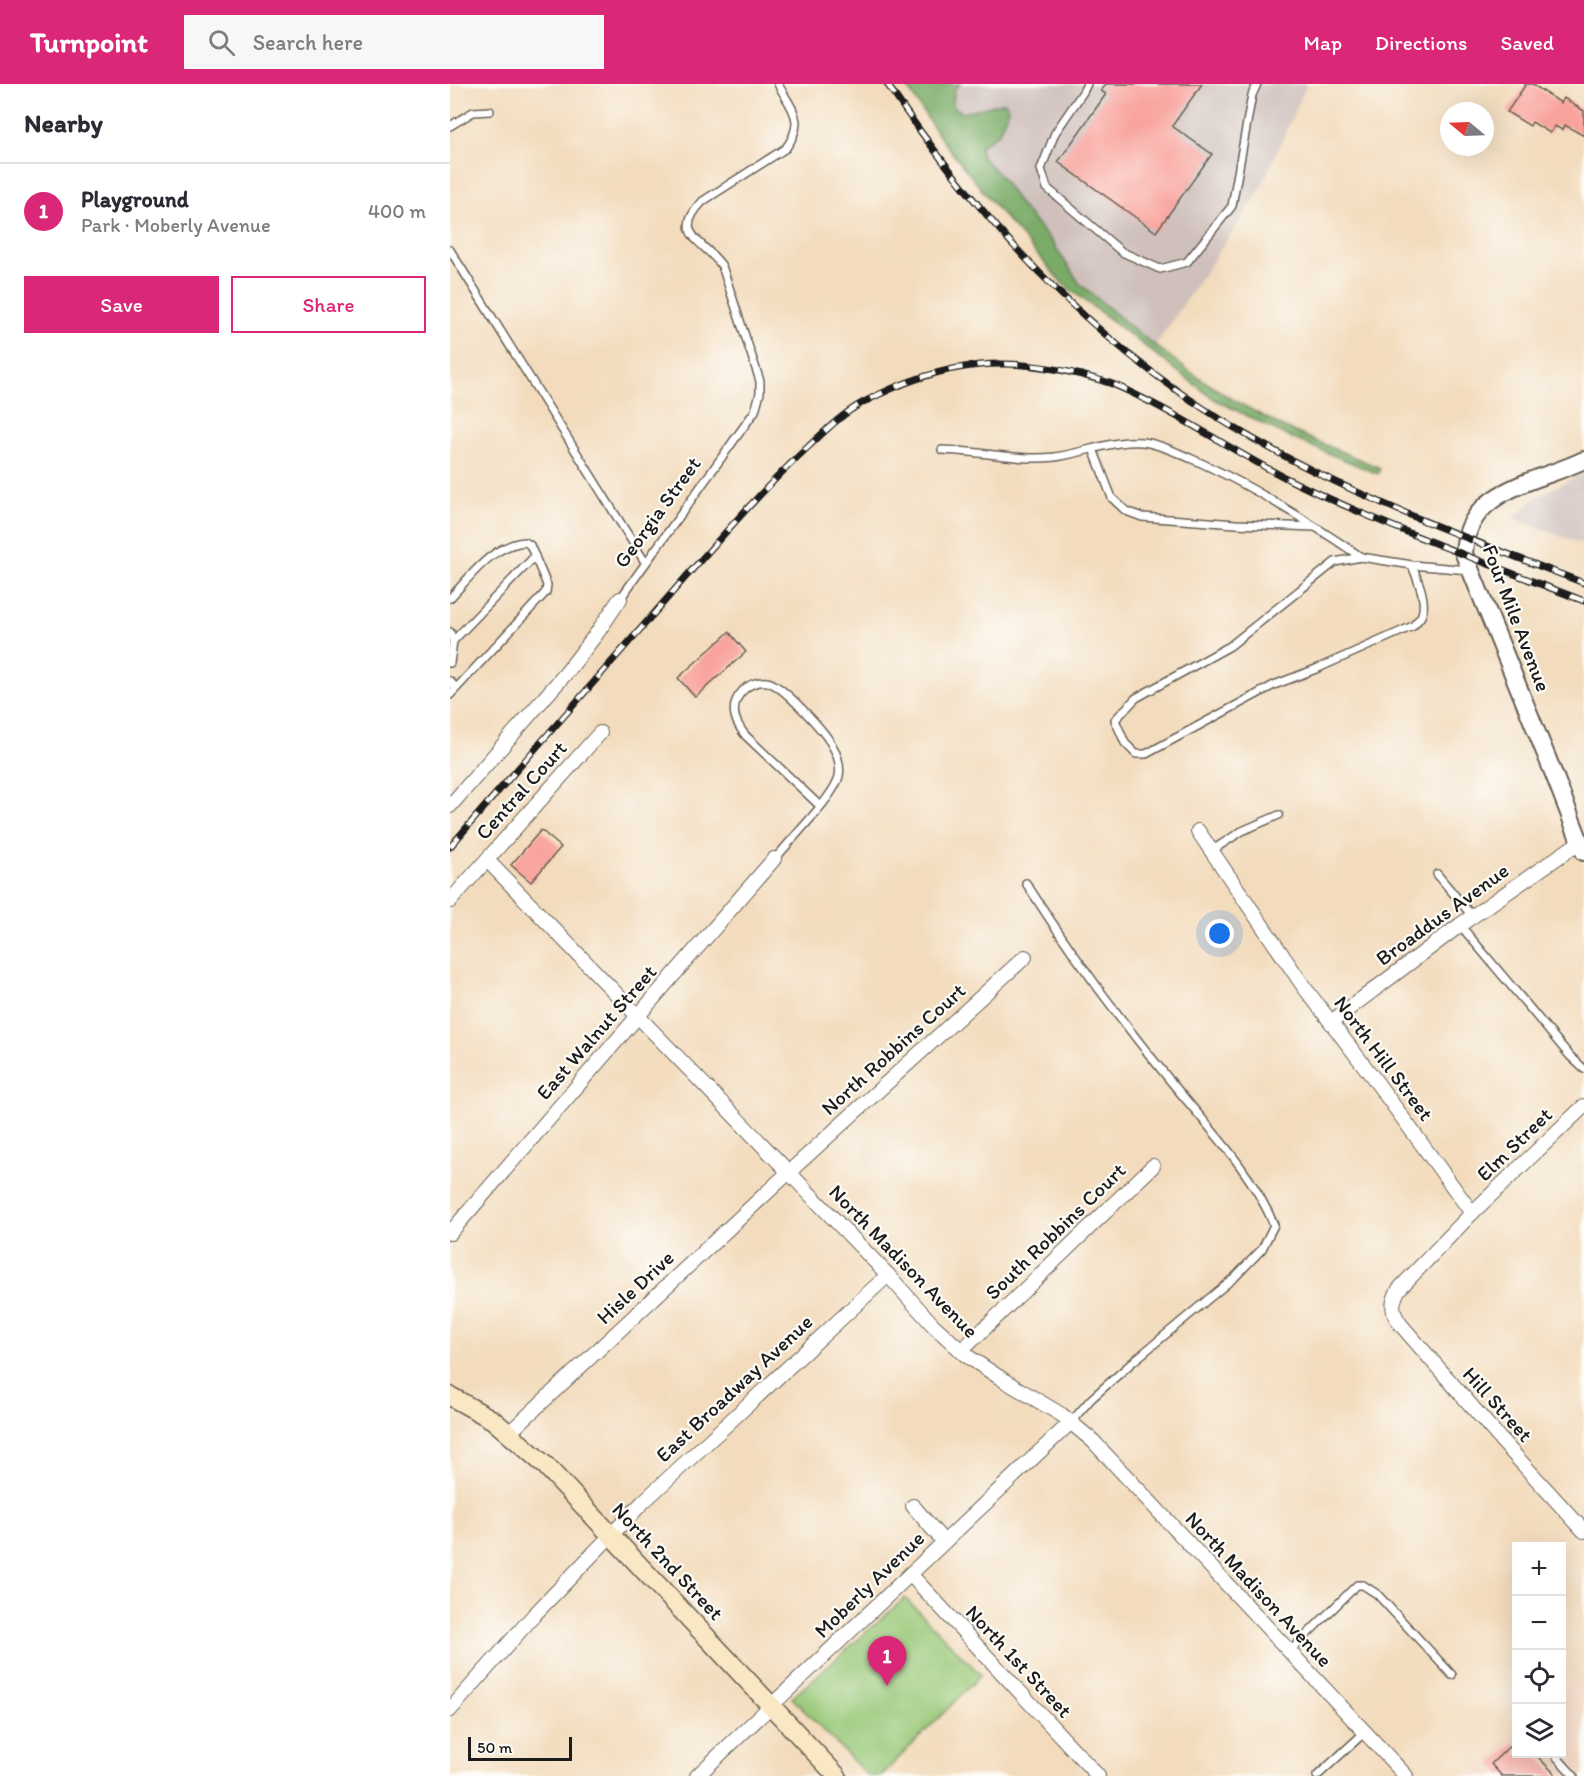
<!DOCTYPE html>
<meta charset="utf-8">
<style>
:root{--surface:#fff;--page:#f7f7f7;--text:#2b2b33;--muted:#7c7c81;--line:#e1e1e2;--accent:#db2777}
body{margin:0;font-family:Itim,sans-serif;background:var(--page);color:var(--text)}
.controls{position:absolute;right:18px;bottom:18px;display:grid;overflow:hidden;border-radius:0px;box-shadow:0 6px 24px #0002}
.controls button{width:54px;height:54px;display:grid;place-items:center;padding:0;border:0;border-bottom:2px solid var(--line);background:var(--surface);color:var(--text);font:30px sans-serif}
.compass{position:absolute;left:990px;top:18px;width:54px;height:54px;border-radius:50%;background:var(--surface);box-shadow:0 6px 24px #0002;rotate:289deg}
.scale{position:absolute;left:18px;bottom:15px;width:104px;box-sizing:border-box;padding-left:6px;border:3px solid #1c1c1c;border-top:0;font-size:16px;line-height:21px;white-space:nowrap;color:#1c1c1c;-webkit-text-stroke:4px #fdfcf7;paint-order:stroke}
.you{position:absolute;left:770px;top:850px;width:21px;height:21px;margin:-15px;border:4px solid #fff;border-radius:50%;background:#1a73e8;box-shadow:0 0 0 9px #1a73e833}
.badge{display:grid;place-items:center;width:39px;height:39px;border-radius:50%;background:var(--accent);color:#fff;font-size:20px;font-weight:700}
.pin{position:absolute;translate:-50% -50px;filter:drop-shadow(0 2px 3px #0008)}
.pin::after{content:'';position:absolute;top:32px;width:21px;height:18px;background:inherit;clip-path:polygon(0 0,100% 0,50% 100%)}
.list{margin:0;padding:0;list-style:none}
h2{display:flex;justify-content:space-between;align-items:center;height:78px;margin:0;padding:0 24px;font-size:26px}
h2 small{font-size:20px;font-weight:400;color:var(--muted)}
.list li{display:grid;grid-template-columns:39px 1fr auto;gap:18px;align-items:center;box-sizing:border-box;height:96px;padding:0 24px;border-top:2px solid var(--line)}
.list b{display:block;font-size:22px;white-space:nowrap}
.list p{margin:0;font-size:20px;white-space:nowrap;color:var(--muted)}
.list em{font-size:20px;font-style:normal;color:var(--muted)}
.actions{display:flex;gap:12px;padding:18px 24px}
.actions a{flex:1;padding:14px 0;border:2px solid var(--accent);border-radius:0px;text-align:center;font-size:21px;color:var(--accent)}
.actions .main{background:var(--accent);color:#fff}
.icon{flex:none;width:33px;height:33px;fill:none;stroke:currentColor;stroke-width:2;stroke-linecap:round;stroke-linejoin:round}
.map{position:relative;flex:none;width:1134px;height:1692px;overflow:hidden}
header{display:flex;align-items:center;gap:36px;box-sizing:border-box;height:84px;padding:0 30px;background:var(--accent);color:#fff}
header strong{font-size:28px}
nav{display:flex;gap:33px;margin-inline-start:auto;font-size:21px}
.search{width:420px;height:54px;background:var(--page);display:flex;align-items:center;gap:15px;box-sizing:border-box;padding:0 21px;border-radius:0px;color:var(--muted);font-size:22px}
main{display:flex}
aside{flex:1;background:var(--surface)}
.map>svg:first-child{display:block}
.built{fill:#f3d4bf}
.industrial{fill:#cfc0bb}
.green{fill:#98c877;stroke:#5a724a;stroke-width:1.5}
.forest{fill:#7aac68;stroke:#4b6442;stroke-width:1.5}
.building{fill:#f9a39d}
.lines{fill:none;stroke-linecap:round;stroke-linejoin:round}
.service-casing{stroke:#675f54;stroke-width:10}
.minor-casing{stroke:#675f54;stroke-width:16}
.tertiary-casing{stroke:#675f54;stroke-width:20}
.secondary-casing{stroke:#675f54;stroke-width:21}
.service{stroke:#fff;stroke-width:7}
.minor{stroke:#fff;stroke-width:14}
.tertiary{stroke:#fff;stroke-width:16}
.secondary{stroke:#fae7c3;stroke-width:18}
.rail-casing{stroke:#1c1c1c;stroke-width:7}
.rail{stroke:#fdfcf7;stroke-width:4.5;stroke-dasharray:14;stroke-linecap:butt}
.labels{text-anchor:middle;dominant-baseline:central;stroke-width:4.5;stroke-linejoin:round;paint-order:stroke}
.street-label{font-size:21px;fill:#1c1c1c;stroke:#fdfcf7}
</style>
<header>
<strong>Turnpoint</strong>
<div class="search"><svg class="icon" aria-label="search" viewBox="0 0 24 24"><circle cx="10" cy="10" r="6"/><path d="M15 15l6 6"/></svg>Search here</div>
<nav><a>Map</a><a>Directions</a><a>Saved</a></nav>
</header>
<main>
<aside>
<h2>Nearby<small></small></h2>
<ul class="list">
<li><span class="badge">1</span><div><b>Playground</b><p>Park · Moberly Avenue</p></div><em>400 m</em></li>
</ul>
<div class="actions"><a class="main">Save</a><a>Share</a></div>
</aside>
<div class="map">
<svg width="1134" height="1692" viewBox="0 0 1134 1692">
<rect width="100%" height="100%" fill="#fdfcf7"/>
<filter id="ink" filterUnits="userSpaceOnUse"><feTurbulence type="fractalNoise" baseFrequency=".0167" numOctaves="2"/><feDisplacementMap in="SourceGraphic" scale="12" xChannelSelector="R" yChannelSelector="G"/><feConvolveMatrix kernelMatrix="1 2 1 2 8 2 1 2 1" color-interpolation-filters="sRGB"/></filter>
<filter id="wash" filterUnits="userSpaceOnUse"><feTurbulence type="fractalNoise" baseFrequency=".008" numOctaves="4" result="noise"/><feDisplacementMap in="SourceGraphic" scale="24" xChannelSelector="R" yChannelSelector="G"/><feGaussianBlur stdDeviation="1.35" result="paint"/><feColorMatrix in="noise" values="0 0 0 0 0 0 0 0 0 0 0 0 0 0 0 0 0 1.4 0 .05"/><feComposite in="paint" operator="in"/></filter>
<g filter="url(#wash)">
<rect width="100%" height="100%" fill="#f3dcbd"/>
<path class="built" d="M1134 1595V1692H1018L1066 1646V1670H1112V1604L1117 1599Z"/>
<g class="industrial">
<path d="M510 0H857L808 110 705 262 630 200 602 158 571 122 551 93 532 73 527 26 513 29 503 22 504 5Z"/>
<path d="M1134 388V461L1063 434 1089 412Z"/>
</g>
<path class="green" d="M455 1514 531 1591 431 1692H418L342 1614Z"/>
<path class="forest" d="M455 0H510L504 6 503 22 513 29 555 18 559 25 548 50 530 62 532 73 551 93 571 122 602 158 630 200 690 250 739 287 780 314 833 343 930 384 928 390 839 353 764 315 613 200 550 128 491 55Z"/>
<g id="blocks">
<g class="building">
<path d="M656 0H752L722 42 762 70 706 148 608 78 656 10 651 7Z"/>
<path d="M1076 0H1082L1111 19 1114 14 1134 27V52L1115 41 1112 46 1105 42 1100 49 1082 38 1080 42 1057 28Z"/>
<path d="M279 548 296 568 245 613 228 594Z"/>
<path d="M91 746 111 763 81 798 61 781Z"/>
<path d="M1066 1656V1670H1085L1107 1692H1052L1041 1680Z"/>
</g>
</g>
</g>
<g filter="url(#ink)">
<use href="#blocks" fill-opacity="0" stroke="#675f54" stroke-width="1.5"/>
<g class="lines">
<defs>
<g id="service">
<path d="M637 0 633 8 605 49 591 85 597 104 672 168 710 185 737 178 782 122 802 11 807 0"/>
<path d="M0 42 23 28 40 27"/>
<path d="M0 166 195 478"/>
<path d="M643 365 662 414 676 427 692 433 786 440 864 443"/>
<path d="M492 366C529 367 568 377 605 373 635 369 670 353 699 359 714 362 728 369 742 375 800 400 858 437 911 473"/>
<path d="M962 481C967 495 977 515 972 530 971 534 966 538 963 542L866 585 824 601 696 670H686L675 659 665 636 686 614 780 562 885 478 911 473 962 481 1019 486"/>
<path d="M0 514C22 491 42 461 75 458L80 461 97 501 96 508 0 611"/>
<path d="M170 515 305 327 310 309V297L272 182C252 155 221 150 253 117L336 64C356 36 342 26 328 0"/>
<path d="M0 548 3 557 0 579"/>
<path d="M3 557 85 472"/>
<path d="M0 597 6 604"/>
<path d="M761 767 792 747 829 731"/>
<path d="M324 775 331 768C345 751 385 711 389 692 391 682 387 670 382 661 374 647 332 600 317 598 298 596 281 613 285 632 287 640 291 646 296 652L369 721"/>
<path d="M987 790 1023 833"/>
<path d="M576 799C619 866 667 932 718 994 756 1041 800 1084 824 1141L812 1165 786 1192 685 1276 641 1315 621 1338"/>
<path d="M1010 841 1120 972 1134 985"/>
<path d="M839 1568 907 1501H913L927 1510 1002 1591"/>
<path d="M1104 1670 1124 1692"/>
<path d="M867 1692 915 1648"/>
</g>
<g id="minor">
<path d="M0 722 117 588 147 549 170 515"/>
<path d="M748 747 854 903 922 992 1022 1129"/>
<path d="M37 776 438 1191 483 1241 517 1272 555 1297 612 1331 643 1357 956 1692"/>
<path d="M0 817 150 649"/>
<path d="M881 938 1010 841 1130 758"/>
<path d="M1134 1022 1022 1129 949 1205C941 1219 941 1228 951 1241L1051 1356 1134 1447"/>
<path d="M0 1149 324 775"/>
<path d="M511 1267 703 1082"/>
<path d="M59 1349 339 1088 575 873"/>
<path d="M463 1422 494 1458"/>
<path d="M460 1490 648 1692"/>
<path d="M0 1626 85 1530 193 1418 438 1191"/>
<path d="M247 1692 621 1338"/>
</g>
<path id="tertiary" d="M1134 376C1086 399 1016 405 1014 470L1105 693 1134 768"/>
<path id="secondary" d="M0 1312 43 1336 96 1382 387 1692"/>
</defs>
<use href="#service" class="service-casing"/>
<use href="#minor" class="minor-casing"/>
<use href="#tertiary" class="tertiary-casing"/>
<use href="#secondary" class="secondary-casing"/>
<use href="#service" class="service"/>
<use href="#minor" class="minor"/>
<use href="#tertiary" class="tertiary"/>
<use href="#secondary" class="secondary"/>
<defs>
<g id="rail">
<path d="M437 0C529 135 637 254 778 340 889 408 1013 453 1134 499"/>
<path d="M0 763C77 673 156 585 234 495 274 450 314 404 358 363 374 348 392 330 412 319 495 275 563 269 653 297 669 301 683 310 698 317 748 342 794 374 844 398 938 444 1037 479 1134 517"/>
</g>
</defs>
<use href="#rail" class="rail-casing"/>
<use href="#rail" class="rail"/>
</g>
</g>
<g class="labels">
<g class="street-label">
<text transform="translate(207 428) rotate(-54)">Georgia Street</text>
<text transform="translate(1067 534) rotate(69)">Four Mile Avenue</text>
<text transform="translate(71 706) rotate(-48)">Central Court</text>
<text transform="translate(992 830) rotate(-36)">Broaddus Avenue</text>
<text transform="translate(146 948) rotate(-49)">East Walnut Street</text>
<text transform="translate(443 965) rotate(-42)">North Robbins Court</text>
<text transform="translate(934 974) rotate(53)">North Hill Street</text>
<text transform="translate(1064 1060) rotate(-44)">Elm Street</text>
<text transform="translate(605 1147) rotate(-44)">South Robbins Court</text>
<text transform="translate(454 1177) rotate(46)">North Madison Avenue</text>
<text transform="translate(185 1203) rotate(-43)">Hisle Drive</text>
<text transform="translate(284 1304) rotate(-43)">East Broadway Avenue</text>
<text transform="translate(1048 1320) rotate(48)">Hill Street</text>
<text transform="translate(218 1477) rotate(47)">North 2nd Street</text>
<text transform="translate(419 1500) rotate(-44)">Moberly Avenue</text>
<text transform="translate(809 1505) rotate(47)">North Madison Avenue</text>
<text transform="translate(569 1577) rotate(47)">North 1st Street</text>
</g>
</g>
</svg>
<div class="controls">
<button>+</button>
<button>−</button>
<button><svg class="icon" aria-label="locate" viewBox="0 0 24 24"><circle cx="12" cy="12" r="6"/><path d="M12 2v4M12 18v4M2 12h4M18 12h4"/></svg></button>
<button><svg class="icon" aria-label="layers" viewBox="0 0 24 24"><path d="M12 4l9 5-9 5-9-5zM3 14l9 5 9-5"/></svg></button>
</div>
<svg class="compass" viewBox="-18 -18 36 36"><path d="M0-13l5 13h-10z" fill="#e53935"/><path d="M0 13l5-13h-10z" fill="#7c7c81"/></svg>
<div class="scale">50 m</div>
<div class="you"></div>
<div class="pin badge" style="left:437px;top:1602px">1</div>
</div>
</main>
